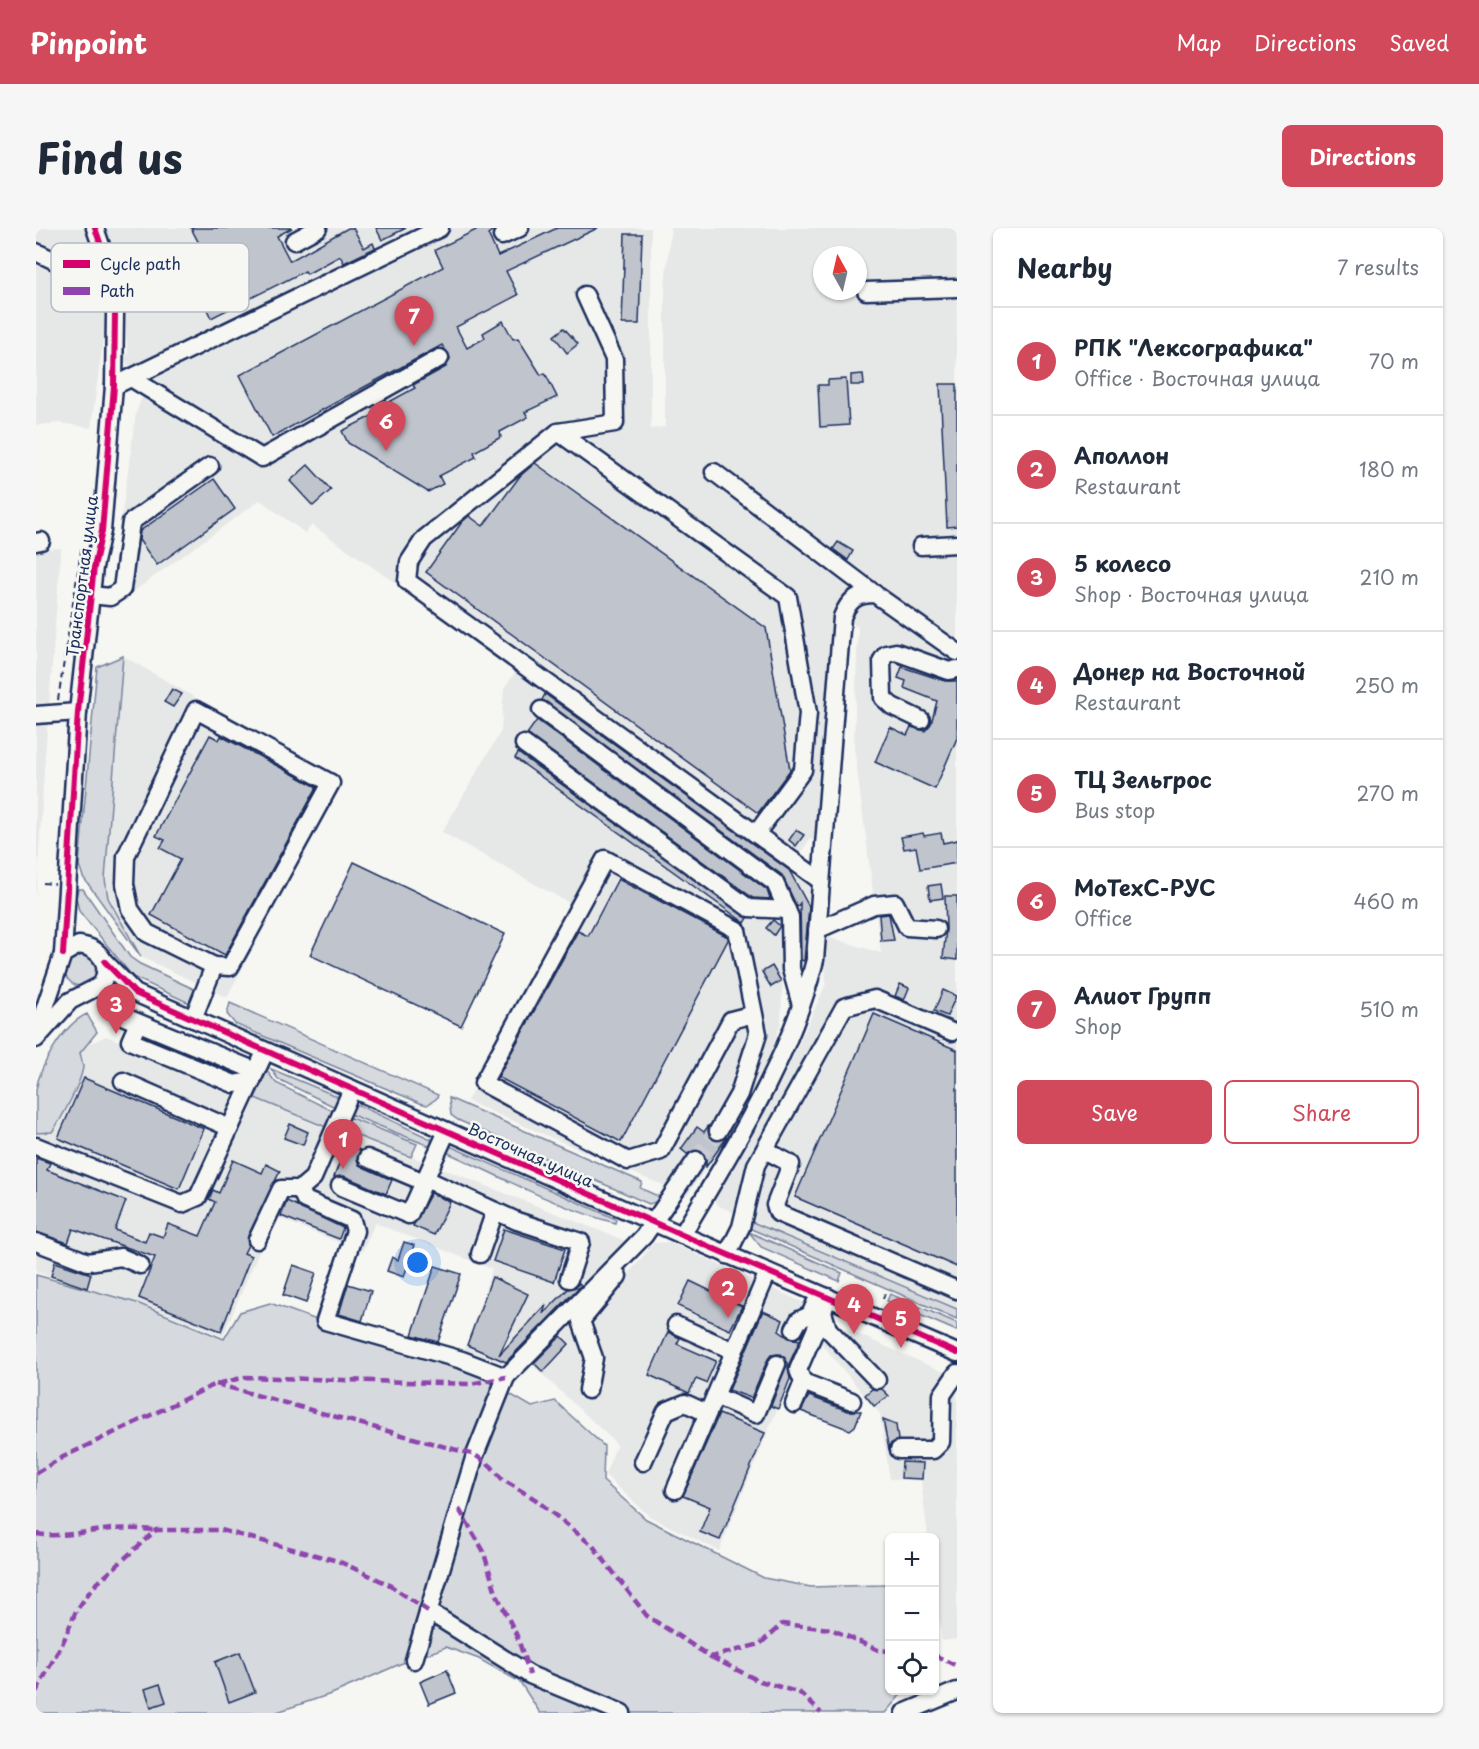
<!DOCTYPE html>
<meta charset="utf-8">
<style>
:root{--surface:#fff;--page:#f6f6f7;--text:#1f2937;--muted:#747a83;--line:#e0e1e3;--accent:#d1495b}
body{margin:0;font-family:"Playpen Sans",sans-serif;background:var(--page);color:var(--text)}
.controls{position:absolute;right:18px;bottom:18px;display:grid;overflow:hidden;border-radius:9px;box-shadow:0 2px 4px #0004}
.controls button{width:54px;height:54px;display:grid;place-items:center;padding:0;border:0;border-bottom:2px solid var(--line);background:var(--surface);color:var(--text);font:30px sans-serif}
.compass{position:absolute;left:777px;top:18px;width:54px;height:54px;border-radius:50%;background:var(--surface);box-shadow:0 2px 4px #0004;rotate:352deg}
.you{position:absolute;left:382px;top:1035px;width:21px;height:21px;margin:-15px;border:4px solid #fff;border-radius:50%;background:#1a73e8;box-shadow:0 0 0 9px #1a73e833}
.badge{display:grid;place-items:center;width:39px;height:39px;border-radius:50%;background:var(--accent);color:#fff;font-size:20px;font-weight:700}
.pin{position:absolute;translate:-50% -50px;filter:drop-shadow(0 2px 3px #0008)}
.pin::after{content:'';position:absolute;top:32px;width:21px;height:18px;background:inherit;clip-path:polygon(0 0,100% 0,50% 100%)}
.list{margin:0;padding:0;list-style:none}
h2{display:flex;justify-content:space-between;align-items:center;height:78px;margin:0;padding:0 24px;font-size:26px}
h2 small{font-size:20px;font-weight:400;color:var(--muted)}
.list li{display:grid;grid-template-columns:39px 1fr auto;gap:18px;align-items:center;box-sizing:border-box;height:108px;padding:0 24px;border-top:2px solid var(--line)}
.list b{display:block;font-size:22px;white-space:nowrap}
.list p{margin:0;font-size:20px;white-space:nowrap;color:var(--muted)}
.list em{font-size:20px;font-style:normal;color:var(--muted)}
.actions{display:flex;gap:12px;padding:18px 24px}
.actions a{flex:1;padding:14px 0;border:2px solid var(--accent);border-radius:9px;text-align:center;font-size:21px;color:var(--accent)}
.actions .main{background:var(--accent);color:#fff}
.icon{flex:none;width:33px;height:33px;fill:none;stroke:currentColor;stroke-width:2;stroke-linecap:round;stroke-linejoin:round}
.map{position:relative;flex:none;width:921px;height:1485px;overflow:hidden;border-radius:9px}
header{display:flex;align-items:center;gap:36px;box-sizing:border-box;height:84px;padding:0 30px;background:var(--accent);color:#fff}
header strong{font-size:28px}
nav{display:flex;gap:33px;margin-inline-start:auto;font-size:21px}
.intro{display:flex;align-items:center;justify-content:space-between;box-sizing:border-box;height:144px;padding:0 36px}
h1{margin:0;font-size:42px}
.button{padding:15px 27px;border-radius:9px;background:var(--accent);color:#fff;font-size:21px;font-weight:700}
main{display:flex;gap:36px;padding:0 36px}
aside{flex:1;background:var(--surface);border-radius:9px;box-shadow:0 2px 4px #0004}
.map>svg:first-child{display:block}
.built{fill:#e6e7e7;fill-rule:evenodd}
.green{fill:#d6d9dd;stroke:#78849e;stroke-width:1.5}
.building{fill:#c0c4cd;stroke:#1b2f5e;stroke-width:1.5}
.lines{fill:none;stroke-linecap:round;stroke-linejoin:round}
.minor-tunnel{stroke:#caced4;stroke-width:16;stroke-dasharray:16 8;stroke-linecap:butt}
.minor-casing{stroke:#1b2f5e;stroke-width:21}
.path{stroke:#1b2f5e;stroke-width:2;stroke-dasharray:6 4.5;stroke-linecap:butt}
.minor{stroke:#f6f6f2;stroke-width:16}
.quiet{stroke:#8e44ad;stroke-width:4.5;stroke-dasharray:9 4.5;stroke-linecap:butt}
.cycleway-casing{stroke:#f6f6f2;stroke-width:10}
.cycleway{stroke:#d6006c;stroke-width:6}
.labels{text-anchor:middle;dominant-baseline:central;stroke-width:5;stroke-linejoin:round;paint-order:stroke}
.street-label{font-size:16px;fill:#1b2f5e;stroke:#f6f6f2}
.key{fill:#f6f6f2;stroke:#b4bac6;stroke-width:1.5}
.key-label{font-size:16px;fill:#1b2f5e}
</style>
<header>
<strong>Pinpoint</strong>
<nav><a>Map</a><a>Directions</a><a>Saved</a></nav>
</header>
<div class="intro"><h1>Find us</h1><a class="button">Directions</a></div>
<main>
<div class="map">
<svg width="921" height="1485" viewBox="0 0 921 1485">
<rect width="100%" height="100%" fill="#f6f6f2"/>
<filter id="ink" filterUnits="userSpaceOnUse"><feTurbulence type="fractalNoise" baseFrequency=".0167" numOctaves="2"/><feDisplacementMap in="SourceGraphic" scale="12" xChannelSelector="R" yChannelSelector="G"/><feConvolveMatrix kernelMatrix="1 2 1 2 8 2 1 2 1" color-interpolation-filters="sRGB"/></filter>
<g filter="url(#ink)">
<g class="built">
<path d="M0 0H53L63 30 69 98 55 200 25 195 0 197Z"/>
<path d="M68 0H615V201L629 199V58L635 0H921V1080L683 978 679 973 748 848 790 756 789 726 792 709 845 725 818 518 822 399 796 383 788 506 778 613 774 611 755 639 776 657 772 735 747 738 745 794 730 838 691 910 652 966 609 950 431 873 533 675 406 604 465 503 468 461 482 440 276 297 269 305 224 272 73 381 100 185 107 167 87 128 92 125 83 40ZM786 27H822V63H786Z"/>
<path d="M25 320 8 542 0 672V322Z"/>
<path d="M87 428 306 554 191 769 105 729 72 670 69 651Z"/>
<path d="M70 808 302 906 305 903 376 931 377 929 592 1014 474 1137 428 1123 456 1041 339 995 326 1024 238 988 187 1108 104 1075 16 1050 0 1043V871L15 834Z"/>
<path d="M633 1014 782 1081 683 1323 613 1288 569 1247 581 1216 492 1133 557 1067 567 1076 618 1015Z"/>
<path d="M799 1096 921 1150V1411L906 1413 899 1357 898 1310 892 1309 885 1252 854 1251 844 1186 783 1113 785 1107Z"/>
</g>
<g class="green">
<path d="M87 428 69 651 72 670 105 729 47 649 43 637 61 439Z"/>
<path d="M42 661H47L94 729 104 736 162 763 158 773 151 774 97 749 43 683 40 669Z"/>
<circle cx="45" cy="742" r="16"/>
<path d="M194 775 402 867 400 871 391 877 384 875 199 796 191 786Z"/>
<path d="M51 786 61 804 44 825C45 830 47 835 47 839 45 855 25 892 16 904L0 905C0 891 0 876 0 862 4 837 28 796 51 786Z"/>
<path d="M235 841 305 870V882L242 851Z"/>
<path d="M231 843 240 855 303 886 297 902 219 870Z"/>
<path d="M413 870 606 954 604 960 624 969 622 973 613 976 422 892 415 887Z"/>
<path d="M320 876 395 911 396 919 311 885 314 878Z"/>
<path d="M310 888 381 916 375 929 304 901Z"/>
<path d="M412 918H414L580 991 579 995C519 979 464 948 410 924Z"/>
<path d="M714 993 921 1081V1091L713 1000Z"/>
<path d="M713 1004 806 1045 803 1053 725 1019Z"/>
<path d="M0 1047 101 1075 188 1111 204 1084 234 1075 344 1115 424 1137 496 1179 519 1173 568 1218 567 1253 610 1291 728 1350 775 1359 846 1357 853 1353 854 1462 868 1463 849 1485H504L484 1454 443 1431 410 1419 364 1436 298 1465 238 1485H0Z"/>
<path d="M854 1066 921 1095V1103L851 1073Z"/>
</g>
<g class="building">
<path d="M155 0H256L241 8 254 33 312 0H317L328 20 337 15 339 20 308 35 304 28 271 46 269 43 175 90 159 56 179 46Z"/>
<path d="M340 0H370L346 12Z"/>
<path d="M444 0H460L452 6 462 28 521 0H562L470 43 482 67 420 99 431 120 449 110 447 105 467 93 477 111 482 110 505 147 509 145 521 169 489 184 492 189 464 204 465 209 438 224 440 229 403 248 407 256 392 264 312 215 306 203 344 184 342 180 379 160 377 157 410 139 414 130 406 117 236 209 204 147 407 39 399 22Z"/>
<path d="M589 6H606L603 96H586Z"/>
<path d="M528 100 542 116 531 125 518 108Z"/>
<path d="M827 146 828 157H815V147Z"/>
<path d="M810 151 813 197 784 199 782 157H792V152Z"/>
<path d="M904 156H921V298L911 299Z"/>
<path d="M499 235 730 400 754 542 722 585 390 344 426 294 433 288 447 298 484 248Z"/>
<path d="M272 237 295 262 277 278 254 253Z"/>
<path d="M178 251 199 281 121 337 103 312 104 303Z"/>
<path d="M802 314 817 323 812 332 797 321Z"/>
<path d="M866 439 909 453H921V510L899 561 839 534 854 499 871 507 875 499 889 503 895 496 901 473 868 460 870 453 862 450Z"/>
<path d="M136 461 146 466 137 479 128 474Z"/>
<path d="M509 466 753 642 773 679 768 733 765 732 764 675 761 679 746 647 506 472Z"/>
<path d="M501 492 731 662 734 671 717 670 491 506Z"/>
<path d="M174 507 183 512 185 508 281 559 189 727 115 687 145 631 124 620 129 612 120 608Z"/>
<path d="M482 525 712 690 709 695 479 530Z"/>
<path d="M760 602 768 607 760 618 753 612Z"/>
<path d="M887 605 888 608 905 605 907 615 921 612V635L884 641 880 619 868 621 865 609Z"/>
<path d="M318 634 469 706 425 798 274 727Z"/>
<path d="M582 651 692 709V712L585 914 462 849 542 703 552 708Z"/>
<path d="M905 656 907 670 894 672 892 658Z"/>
<path d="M909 668H921V732L907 730 910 701Z"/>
<path d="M853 686 858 712 845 713 843 687Z"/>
<path d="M737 692 744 698 738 707 730 700Z"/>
<path d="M736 738 745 753 735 759 726 744Z"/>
<path d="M864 756 873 760 868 772 859 768Z"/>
<path d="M907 762 920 768 911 788 898 783Z"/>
<path d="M838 786 921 822V1039L759 969Z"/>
<path d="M48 850 168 901 143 961 22 910Z"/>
<path d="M254 896 272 904 267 917 248 910Z"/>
<path d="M673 897 672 904 676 912 683 913 691 909 670 939V928L666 924 660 922 651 926 645 921 661 899 668 904Z"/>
<path d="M312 912 320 916 318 920 324 922 321 931 323 937 356 952 350 966 308 948 298 949Z"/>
<path d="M0 930 14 935 11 942 90 973 79 1002 109 1014 113 1004 127 1009 132 996 164 1008 179 974 173 971 177 962 183 965 197 932 226 945 230 936 244 943 212 1008V1017L208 1025 215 1028 185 1103 103 1070 119 1029 37 1001 32 1015 0 1004Z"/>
<path d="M395 965 414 974 398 1007 377 998Z"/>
<path d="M251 973 307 1000 303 1011 245 988Z"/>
<path d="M468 1001 529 1021 518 1054 457 1033Z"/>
<path d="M368 1014 378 1017 368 1049 351 1043 356 1029 362 1032Z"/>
<path d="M19 1034 55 1046 51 1060 15 1048Z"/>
<path d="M257 1037 280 1045 270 1075 247 1067Z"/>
<path d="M399 1038 425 1046 402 1114 376 1107Z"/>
<path d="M456 1049 492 1066 463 1127 510 1077 507 1086 532 1061 540 1059 543 1055 545 1057 470 1134 431 1117Z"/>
<path d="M654 1053 706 1078 694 1102 642 1078Z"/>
<path d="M312 1056 335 1063 326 1093 303 1086Z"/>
<path d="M727 1083 747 1092 743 1103 753 1110 764 1112 752 1138 754 1151 742 1181 735 1178 751 1135 744 1126 735 1127 732 1131 715 1170 693 1162Z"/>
<path d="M632 1104 644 1110 641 1116 680 1133 670 1155 660 1151 653 1165 613 1147Z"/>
<path d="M525 1108 533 1116 507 1144 498 1135Z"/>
<path d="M836 1161H846L853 1168 838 1178 829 1167Z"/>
<path d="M773 1168 812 1183H825L819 1198 814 1202 765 1183Z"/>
<path d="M683 1186 729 1205 684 1312 664 1304 674 1279 647 1268Z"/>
<path d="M847 1192 860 1197 862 1212 854 1216 853 1222Z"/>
<path d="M866 1234 887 1235 886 1251 865 1250Z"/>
<path d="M204 1424 219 1464 193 1474 179 1434Z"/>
<path d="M411 1442 420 1465 393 1476 384 1454Z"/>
<path d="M124 1456 130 1474 115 1479 109 1461Z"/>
</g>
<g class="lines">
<path class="minor-tunnel" d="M660 932 682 903"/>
<defs>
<g id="minor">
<path d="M466 8 484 0"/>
<path d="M258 13 282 0"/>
<path d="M0 24 76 60"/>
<path d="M830 63 921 60"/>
<path d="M549 67 578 131 579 195 522 204 388 311 373 334 371 353 785 653"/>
<path d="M95 150 226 230 404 130"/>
<path d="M78 158 404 0"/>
<path d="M522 204 752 369 772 485 767 542 720 606"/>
<path d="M678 244 839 366"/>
<path d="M0 314 5 313"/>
<path d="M885 318 921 316"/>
<path d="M55 367 74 369 86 361 95 294 174 238"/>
<path d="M160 482 295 555 194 739 178 738 111 705 94 681 89 656 90 628Z"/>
<path d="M505 482 739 655 754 689 755 741 765 777"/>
<path d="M0 487 42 484"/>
<path d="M885 492 856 478 847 470 846 432 850 426 860 424 913 443 921 441"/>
<path d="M488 516 713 680 751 682"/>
<path d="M781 702 838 677 859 675 871 699 900 701"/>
<path d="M27 726 42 484 58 339 66 303 78 158 79 85 73 41 59 0"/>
<path d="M69 734 99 765 646 1007 921 1125"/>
<path d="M84 787 220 843"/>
<path d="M157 791 178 738"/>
<path d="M102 795 94 813 198 856 216 853"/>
<path d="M0 806 27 726 43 717C65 720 76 737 65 757L34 773 0 811"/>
<path d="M87 853 194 900"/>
<path d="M682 903 703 866 722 806 701 702 569 631 447 855 592 933 625 923 695 792 718 786"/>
<path d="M0 918 146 976 162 969 229 824"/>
<path d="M729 922 755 936 739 977 742 985 921 1062"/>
<path d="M331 930 388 954"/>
<path d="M390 951 481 993 545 1014 533 1051"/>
<path d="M304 958 373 987 411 903"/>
<path d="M264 961 269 972 316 992 319 1003 289 1093 426 1132 470 1149"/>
<path d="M646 1007C697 920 754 832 779 732L806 389C813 372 820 366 839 366L921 424"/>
<path d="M221 1012 245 961H264L277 950 316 861"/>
<path d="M0 1014 52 1034 85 1029 104 1037"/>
<path d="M444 1026 459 983"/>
<path d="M691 1027 705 999 720 937 808 779 839 771 916 804"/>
<path d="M792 1069 787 1084 792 1101 841 1152"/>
<path d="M640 1097 698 1123"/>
<path d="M758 1101 763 1092 774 1087 782 1069"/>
<path d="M767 1154 816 1173"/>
<path d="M552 1162 558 1130 545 1093 582 1048"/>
<path d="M679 1168 720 1186 741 1136"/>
<path d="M758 1176 767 1154 762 1142 787 1084"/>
<path d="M863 1222H897L905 1214 906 1167 921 1145"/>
<path d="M607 1234 630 1183 649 1175 671 1185"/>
<path d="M639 1262 732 1044"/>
<path d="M392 1383 494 1447 586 1485"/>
<path d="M378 1432 439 1227 470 1149 608 1008 660 932"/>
<path d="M868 1485 921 1463"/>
</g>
</defs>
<use href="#minor" class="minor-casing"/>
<g class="path">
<path d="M22 472 46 317"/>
<path d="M7 655 19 656"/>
<path d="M847 1071 850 1062"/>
</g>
<use href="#minor" class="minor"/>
<g class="quiet">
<path d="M180 1156 439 1227 455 1238 467 1252 499 1271 557 1318 611 1388 675 1429 724 1416 746 1396 795 1401 842 1422 854 1423"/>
<path d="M0 1245 27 1229 180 1156 210 1149 435 1156 470 1149"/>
<path d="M423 1281 447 1322 460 1365 481 1408 494 1447"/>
<path d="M0 1306C27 1310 50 1303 77 1301 91 1300 106 1301 120 1302"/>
<path d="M898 1427 921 1438"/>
<path d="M675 1429 721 1452 764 1465 785 1485"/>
<path d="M0 1464 28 1412 40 1383 57 1359 120 1302H185L302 1333 352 1356 392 1383"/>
</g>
<defs>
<g id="cycleway">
<path d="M27 726 42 484 58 339 66 303 78 158 79 85 73 41 59 0"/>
<path d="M69 734 99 765 646 1007 921 1125"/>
</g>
</defs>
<use href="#cycleway" class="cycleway-casing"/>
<use href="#cycleway" class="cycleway"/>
</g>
</g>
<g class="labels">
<g class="street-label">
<text transform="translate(45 348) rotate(-83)">Транспортная улица</text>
<text transform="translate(495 926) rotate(24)">Восточная улица</text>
</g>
</g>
<rect x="15" y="15" width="198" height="69" rx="9" class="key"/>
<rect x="27" y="32" width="27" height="8" fill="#d6006c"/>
<rect x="27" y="59" width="27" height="8" fill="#8e44ad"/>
<g class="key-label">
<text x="64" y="42">Cycle path</text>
<text x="64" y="69">Path</text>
</g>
</svg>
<div class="controls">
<button>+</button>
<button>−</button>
<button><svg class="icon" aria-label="locate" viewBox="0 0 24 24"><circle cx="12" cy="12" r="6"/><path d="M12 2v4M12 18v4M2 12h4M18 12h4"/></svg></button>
</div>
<svg class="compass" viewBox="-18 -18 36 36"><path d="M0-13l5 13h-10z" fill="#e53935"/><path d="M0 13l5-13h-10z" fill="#747a83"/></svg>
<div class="you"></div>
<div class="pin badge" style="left:307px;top:941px">1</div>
<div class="pin badge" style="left:692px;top:1090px">2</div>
<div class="pin badge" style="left:80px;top:806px">3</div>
<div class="pin badge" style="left:818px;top:1106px">4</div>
<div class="pin badge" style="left:865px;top:1120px">5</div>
<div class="pin badge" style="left:350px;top:223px">6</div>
<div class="pin badge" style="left:378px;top:118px">7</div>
</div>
<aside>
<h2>Nearby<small>7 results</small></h2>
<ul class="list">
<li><span class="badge">1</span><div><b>РПК &quot;Лексографика&quot;</b><p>Office · Восточная улица</p></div><em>70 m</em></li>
<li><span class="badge">2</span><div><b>Аполлон</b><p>Restaurant</p></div><em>180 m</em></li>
<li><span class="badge">3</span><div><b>5 колесо</b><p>Shop · Восточная улица</p></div><em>210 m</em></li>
<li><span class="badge">4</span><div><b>Донер на Восточной</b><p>Restaurant</p></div><em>250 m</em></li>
<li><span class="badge">5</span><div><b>ТЦ Зельгрос</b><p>Bus stop</p></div><em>270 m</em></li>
<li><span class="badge">6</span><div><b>МоТехС-РУС</b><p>Office</p></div><em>460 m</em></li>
<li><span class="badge">7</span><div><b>Алиот Групп</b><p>Shop</p></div><em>510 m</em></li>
</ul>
<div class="actions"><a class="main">Save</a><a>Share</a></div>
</aside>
</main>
